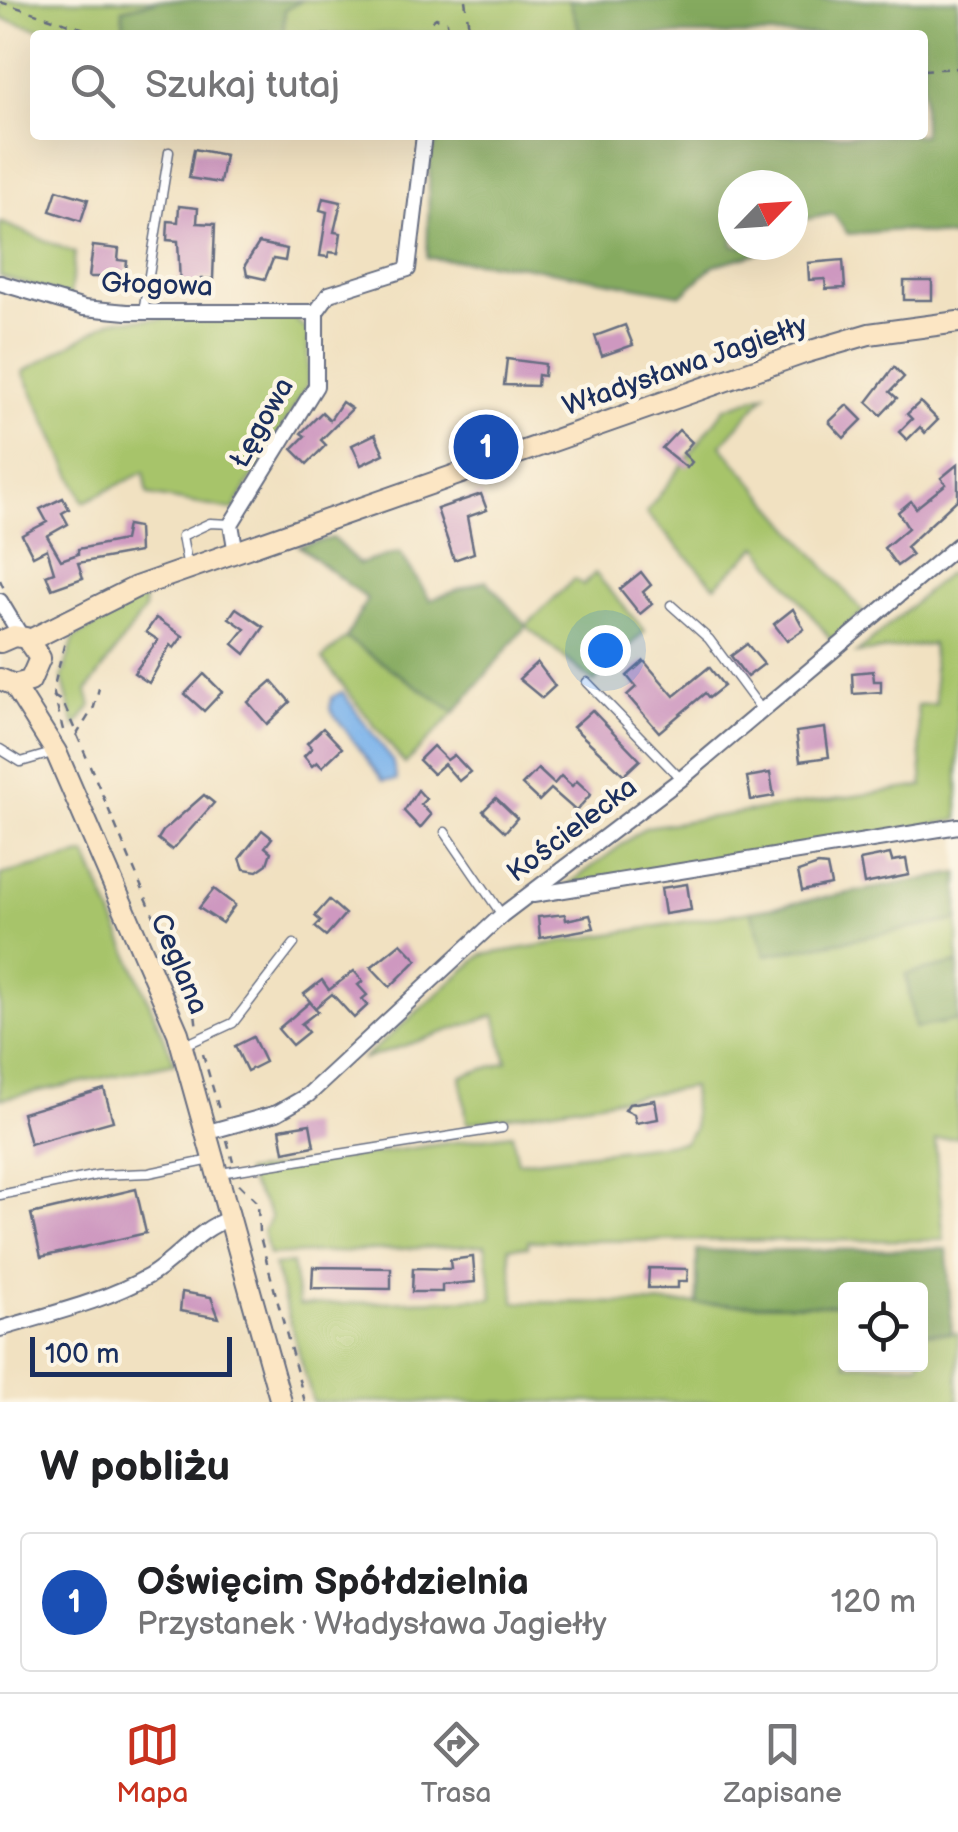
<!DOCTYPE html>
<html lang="pl">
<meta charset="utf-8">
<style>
:root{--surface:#fff;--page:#f2f2f2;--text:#202124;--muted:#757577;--line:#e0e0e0;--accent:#c8321e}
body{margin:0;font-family:"Balsamiq Sans",sans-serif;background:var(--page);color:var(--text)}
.controls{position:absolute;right:30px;bottom:30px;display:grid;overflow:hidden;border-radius:10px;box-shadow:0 10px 40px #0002}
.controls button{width:90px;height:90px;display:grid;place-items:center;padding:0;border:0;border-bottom:2px solid var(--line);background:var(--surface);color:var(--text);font:50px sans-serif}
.compass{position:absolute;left:718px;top:170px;width:90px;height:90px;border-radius:50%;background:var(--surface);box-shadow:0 10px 40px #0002;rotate:65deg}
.scale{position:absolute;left:30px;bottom:25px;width:202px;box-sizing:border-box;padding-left:10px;border:5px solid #1b2f5e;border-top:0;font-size:28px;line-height:35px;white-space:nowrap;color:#1b2f5e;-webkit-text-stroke:8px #fcf5e5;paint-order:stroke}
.you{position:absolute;left:605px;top:650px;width:35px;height:35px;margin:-25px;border:8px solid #fff;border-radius:50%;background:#1a73e8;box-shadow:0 0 0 15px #1a73e833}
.badge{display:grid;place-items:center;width:65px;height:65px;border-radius:50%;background:var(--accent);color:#fff;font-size:32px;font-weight:700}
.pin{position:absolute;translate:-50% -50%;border:5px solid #fff;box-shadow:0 2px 10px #0006}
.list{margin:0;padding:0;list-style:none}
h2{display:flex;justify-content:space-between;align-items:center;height:130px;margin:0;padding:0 40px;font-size:42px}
h2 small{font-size:32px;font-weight:400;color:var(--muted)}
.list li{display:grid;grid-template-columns:65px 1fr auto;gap:30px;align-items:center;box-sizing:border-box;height:140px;margin:0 20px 20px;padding:0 20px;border:2px solid var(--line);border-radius:10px}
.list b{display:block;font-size:38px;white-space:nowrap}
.list p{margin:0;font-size:32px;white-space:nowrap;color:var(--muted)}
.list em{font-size:32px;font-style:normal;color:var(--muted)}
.icon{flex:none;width:55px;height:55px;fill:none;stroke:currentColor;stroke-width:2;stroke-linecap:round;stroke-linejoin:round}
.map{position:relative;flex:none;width:958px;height:1402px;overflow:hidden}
.search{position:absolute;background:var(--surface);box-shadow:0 10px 40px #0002;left:30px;right:30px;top:30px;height:110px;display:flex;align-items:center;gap:25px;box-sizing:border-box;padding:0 35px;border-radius:10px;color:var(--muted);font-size:38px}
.sheet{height:290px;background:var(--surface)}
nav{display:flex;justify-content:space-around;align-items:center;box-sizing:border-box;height:140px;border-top:2px solid var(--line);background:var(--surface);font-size:28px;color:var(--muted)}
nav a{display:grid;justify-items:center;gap:5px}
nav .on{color:var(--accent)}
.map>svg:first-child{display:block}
.green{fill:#a7c46b;stroke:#617a64;stroke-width:2.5}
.forest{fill:#85aa5f;stroke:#506c5e;stroke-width:2.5}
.water{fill:#7cb3eb;stroke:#4c71a4;stroke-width:2.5}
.building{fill:#ce98c0}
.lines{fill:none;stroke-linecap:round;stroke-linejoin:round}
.lane-casing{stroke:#666d81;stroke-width:11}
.street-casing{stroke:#666d81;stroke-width:18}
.secondary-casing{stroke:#666d81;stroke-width:24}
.path{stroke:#666d81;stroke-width:2.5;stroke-dasharray:8 8;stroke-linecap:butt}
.lane{stroke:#fff;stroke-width:8}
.street{stroke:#fff;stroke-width:14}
.secondary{stroke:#fce6c4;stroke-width:20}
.labels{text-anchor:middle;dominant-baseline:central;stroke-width:9;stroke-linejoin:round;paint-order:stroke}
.street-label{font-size:28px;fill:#1b2f5e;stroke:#fcf5e5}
</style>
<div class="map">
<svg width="958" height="1402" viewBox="0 0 958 1402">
<rect width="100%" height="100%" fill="#fcf5e5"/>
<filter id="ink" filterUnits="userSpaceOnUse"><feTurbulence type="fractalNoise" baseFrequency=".01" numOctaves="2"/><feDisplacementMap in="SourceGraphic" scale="20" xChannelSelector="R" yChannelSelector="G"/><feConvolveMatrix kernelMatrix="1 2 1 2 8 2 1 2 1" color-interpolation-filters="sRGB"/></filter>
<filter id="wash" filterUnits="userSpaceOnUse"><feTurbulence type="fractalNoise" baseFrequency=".0048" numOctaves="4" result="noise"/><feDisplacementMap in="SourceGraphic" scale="40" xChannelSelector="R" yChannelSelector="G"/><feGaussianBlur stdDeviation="2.25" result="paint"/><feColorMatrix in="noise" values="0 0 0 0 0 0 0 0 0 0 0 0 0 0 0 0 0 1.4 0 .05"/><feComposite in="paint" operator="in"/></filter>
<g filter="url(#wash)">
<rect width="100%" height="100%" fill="#f1e1c1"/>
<g class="green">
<path d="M0 0H160L122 9 124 28C97 49 31 27 0 18Z"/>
<path d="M303 0H569L583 32 283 35 285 10Z"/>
<path d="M0 222 75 253 70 297 0 276Z"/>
<path d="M292 316 308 331V384L233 510 148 495 144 472 84 502 23 372 113 320Z"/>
<path d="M766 394 721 445 863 612 831 640 758 546 715 586 646 513 725 408Z"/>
<path d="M595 573 645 631 594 682 526 626 574 579 583 585Z"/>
<path d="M947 574 958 575V820L566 886 646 827 923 786 917 705 936 704 932 644 857 653Z"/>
<path d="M143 597 145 609 87 691 91 706 75 727 62 678 74 638Z"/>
<path d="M346 638 455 712 405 764 322 659Z"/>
<path d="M86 854 175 1063 0 1099V875Z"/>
<path d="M751 911 766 954 958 920V963L906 975 915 1028 958 1020V1137L935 1140 944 1240 528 1241V1247H509L515 1302 845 1305 846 1364H920L921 1333H958V1402H313L274 1265 292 1263 299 1305 493 1298 485 1245 269 1255 263 1231 271 1218C265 1199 250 1190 245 1172L512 1134 518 1162 684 1142 694 1129 692 1087 467 1123 461 1076 507 1062 495 1015 362 1060 482 955Z"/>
</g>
<g class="forest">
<path d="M160 0H303L285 10 283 35H115L124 28 122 9Z"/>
<path d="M569 0H958V238L900 230 848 234 833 214 793 222V185H733V245L777 248 714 265 682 295 523 266 427 258 430 155 440 135H923V35H581Z"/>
<path d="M333 538 359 564 400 552 430 600 486 580 526 626 455 712 346 638 367 599 299 546Z"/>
<path d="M958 873V920L766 955 751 911Z"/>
<path d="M958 963V1020L915 1028 906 974Z"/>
<path d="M947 1249 952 1333H921L920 1290H846L845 1305 697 1304V1251Z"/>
</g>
<path class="water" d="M342 692 392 760 397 780 383 781 330 709 332 697Z"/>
<g id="blocks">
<g class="building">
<path d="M194 149 225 155 220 183 189 178Z"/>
<path d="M57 190 88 199 81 221 50 211Z"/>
<path d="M323 198 341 202 334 232 341 233 338 253 329 252 328 257 320 256 327 212 320 210Z"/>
<path d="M179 206 198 208 197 223 215 224 213 279H200V285H180L178 241 167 240 168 221 178 222Z"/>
<path d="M259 243 287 249 285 261 273 259 265 279 247 275 245 265Z"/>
<path d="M93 246 119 249 118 260 127 261 125 277H89Z"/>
<path d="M843 260 845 288 826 289 825 279 809 280 808 263Z"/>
<rect x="904" y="281" width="28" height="19"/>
<path d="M625 325 633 345 602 356 595 336Z"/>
<path d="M507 359 545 364 544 376 538 375 537 386 504 385Z"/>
<path d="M894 367 904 377 890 392 897 398 881 415 867 402Z"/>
<path d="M342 402 352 409 321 440 326 445 307 464 292 449 305 436 301 433 322 412 330 420Z"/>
<path d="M920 402 938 420 925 433 920 427 907 440 899 432 912 419 907 414Z"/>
<path d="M847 405 862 420 844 438 829 422Z"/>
<path d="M679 430 692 442 683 453 692 462 687 468 662 448Z"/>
<path d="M375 434 384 454 361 465 352 445Z"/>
<path d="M958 464V499L906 547 912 555 897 566 884 548 908 528 898 512 911 501 916 508 946 484 941 478Z"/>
<path d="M481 494 487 510 467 517 474 553 454 560 437 509Z"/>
<path d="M63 498 69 509 62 513 68 524 47 536 61 560 78 554V549L124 540 127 525 138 527 139 552 78 563 83 578 52 589 46 575 54 572 47 549 33 556 22 535 47 522 40 509Z"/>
<path d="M641 572 651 585 643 592 652 604 640 614 620 589Z"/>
<path d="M236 608 264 627 245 654 233 644 245 629 229 618Z"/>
<path d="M793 609 804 629 787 641 774 624Z"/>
<path d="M156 618 183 636 174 648 170 645 149 683 134 673 158 640 146 632Z"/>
<path d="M747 644 764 664 747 677 731 656Z"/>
<path d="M644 661 674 696 709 667 724 686 709 698 705 693 659 732 627 695 636 687 627 676Z"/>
<path d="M537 662 555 686 542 698 519 679Z"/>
<path d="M873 671 874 681H881V692L853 694 852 673Z"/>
<path d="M204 674 222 692 204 711 185 694Z"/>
<path d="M272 681 290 702 267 724 248 702Z"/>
<path d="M592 710 640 760 624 775 573 727Z"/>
<path d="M323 728 342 748 322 767 317 762 312 766 304 756 312 748 307 743Z"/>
<path d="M825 728 829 757 800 761 796 732Z"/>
<path d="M433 746 447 760 454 755 470 772 459 781 444 764 433 774 419 760Z"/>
<path d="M538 769 554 784 561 776 572 786 577 781 591 794 576 811 551 789 539 801 522 785Z"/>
<path d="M770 773 774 796 751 800 747 777Z"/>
<path d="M418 790 426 799 421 804 431 815 420 828 404 811Z"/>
<path d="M204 795 214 803 172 850 158 839 163 831Z"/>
<path d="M496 798 517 818 505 832 483 811Z"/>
<path d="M262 830 272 838 265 847 271 852 267 864 257 871 244 869 240 858Z"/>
<path d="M890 854 892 861 906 859 909 875 864 884 860 860Z"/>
<path d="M818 865 827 866 831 885 802 891 798 872Z"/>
<path d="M687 884 691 910 665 914 661 888Z"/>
<path d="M214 889 235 905 222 923 199 908Z"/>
<path d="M329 900 345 914 326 936 315 927 321 921 315 916Z"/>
<path d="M565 914 566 920 590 915 594 928 540 938 538 917Z"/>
<path d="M401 943 417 960 390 987 371 967Z"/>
<path d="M354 971 363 981 358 985 367 995 362 999 368 1005 354 1018 332 994 315 1008 304 994 322 980 329 990Z"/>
<path d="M310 1002 318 1011 301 1024 308 1032 292 1045 278 1029Z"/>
<path d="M253 1037 265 1062 247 1071 235 1046Z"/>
<path d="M104 1089 113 1121 30 1144 22 1113Z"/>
<path d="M655 1100 658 1119 636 1123 634 1114 625 1110 629 1104Z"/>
<path d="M310 1124 314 1146 284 1152 280 1129Z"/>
<path d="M136 1189 146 1233 41 1257 31 1214Z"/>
<path d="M473 1257 475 1282 442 1285V1292H412L413 1268 451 1269 450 1260Z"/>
<path d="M313 1267 391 1268V1289L312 1288Z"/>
<path d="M649 1268 688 1269 687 1281H678V1288H648Z"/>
<path d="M182 1292 211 1297 219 1318 180 1311Z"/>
</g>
</g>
</g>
<g filter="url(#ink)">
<use href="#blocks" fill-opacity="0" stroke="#666d81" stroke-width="2.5"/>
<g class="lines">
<defs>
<g id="lane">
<path d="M143 312 169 152"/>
<path d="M188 568 182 536 210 523 231 524"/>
<path d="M671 605 709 639 761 709"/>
<path d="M587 682 681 779"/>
<path d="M0 749 21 762 52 753"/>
<path d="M445 832 502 915"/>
<path d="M183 1046 233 1023 294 944"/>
<path d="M220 1173 502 1128"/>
<path d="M0 1195 98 1175 149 1173 211 1160"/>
</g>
<g id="street">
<path d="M0 283 84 308 127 312H316"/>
<path d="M236 553 231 524 316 386V312L329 294 408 269 424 135"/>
<path d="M0 601 21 636"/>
<path d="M533 895 958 826"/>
<path d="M208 1132 277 1113 308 1095 502 915 681 779 958 545"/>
<path d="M0 1329C49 1314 104 1302 149 1276 180 1258 195 1230 231 1218"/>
</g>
<g id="secondary">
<path d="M30 640 136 587 804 353 869 334 958 322"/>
<path d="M0 642 14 636 26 638 40 658 30 681 14 685 0 679"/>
<path d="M14 685 56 752 178 1033 281 1402"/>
</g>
</defs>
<use href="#lane" class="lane-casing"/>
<use href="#street" class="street-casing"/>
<use href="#secondary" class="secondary-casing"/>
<g class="path">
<path d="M465 0 470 35"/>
<path d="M0 2 104 35"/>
<path d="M452 32 468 34"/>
<path d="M322 35H340"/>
<path d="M427 35V25L436 18 447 22 449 35"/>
<path d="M923 70 958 68"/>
<path d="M0 580 4 589"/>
<path d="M53 696 63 702 195 1013 197 1029"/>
<path d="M63 730 53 690 65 642"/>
<path d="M76 736 94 707 99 688"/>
<path d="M203 1054 220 1113"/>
<path d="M227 1140 233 1162"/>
<path d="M239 1184 258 1203 259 1233 305 1402"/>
</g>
<use href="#lane" class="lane"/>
<use href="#street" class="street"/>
<use href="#secondary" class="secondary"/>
</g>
</g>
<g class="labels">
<g class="street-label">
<text transform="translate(157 285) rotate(2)">Głogowa</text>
<text transform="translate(685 366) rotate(-19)">Władysława Jagiełły</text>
<text transform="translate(262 423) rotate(-60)">Łęgowa</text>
<text transform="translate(572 830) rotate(-37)">Kościelecka</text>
<text transform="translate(179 964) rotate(67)">Ceglana</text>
</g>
</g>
</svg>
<div class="controls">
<button><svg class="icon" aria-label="locate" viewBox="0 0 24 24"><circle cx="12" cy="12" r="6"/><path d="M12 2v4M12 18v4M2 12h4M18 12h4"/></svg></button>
</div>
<svg class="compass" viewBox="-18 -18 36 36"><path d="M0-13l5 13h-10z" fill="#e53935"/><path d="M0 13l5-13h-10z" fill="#757577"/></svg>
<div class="scale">100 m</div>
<div class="you"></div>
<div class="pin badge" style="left:486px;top:447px;background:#1a4fb4">1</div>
<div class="search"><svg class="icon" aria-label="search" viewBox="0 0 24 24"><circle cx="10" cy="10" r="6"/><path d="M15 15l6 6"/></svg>Szukaj tutaj</div>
</div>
<section class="sheet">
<h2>W pobliżu<small></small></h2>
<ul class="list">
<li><span class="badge" style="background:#1a4fb4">1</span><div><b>Oświęcim Spółdzielnia</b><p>Przystanek · Władysława Jagiełły</p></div><em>120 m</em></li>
</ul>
</section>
<nav>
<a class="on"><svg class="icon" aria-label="map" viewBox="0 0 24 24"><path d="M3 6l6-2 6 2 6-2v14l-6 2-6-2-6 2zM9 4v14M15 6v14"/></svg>Mapa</a>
<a><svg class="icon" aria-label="directions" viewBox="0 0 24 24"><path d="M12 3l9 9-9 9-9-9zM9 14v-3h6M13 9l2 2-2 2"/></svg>Trasa</a>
<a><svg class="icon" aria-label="saved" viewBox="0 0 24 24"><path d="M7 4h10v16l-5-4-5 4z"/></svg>Zapisane</a>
</nav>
